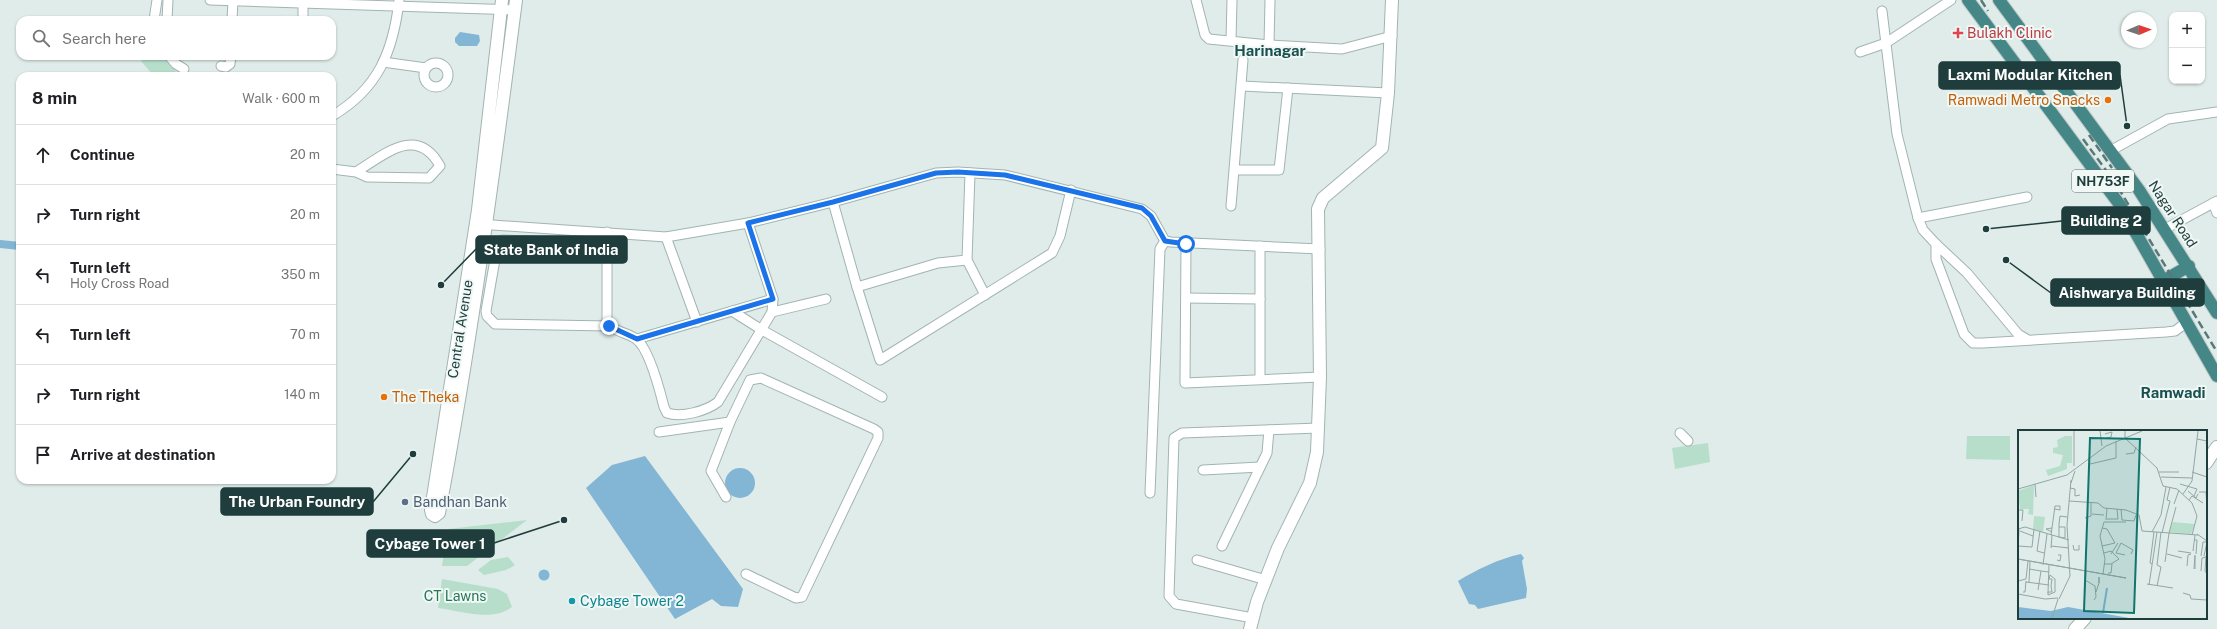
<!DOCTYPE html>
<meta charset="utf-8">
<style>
:root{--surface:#fff;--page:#f6f6f6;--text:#202124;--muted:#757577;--line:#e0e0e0}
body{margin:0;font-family:"Public Sans",sans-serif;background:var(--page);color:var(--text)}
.controls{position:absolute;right:12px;top:12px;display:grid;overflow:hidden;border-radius:8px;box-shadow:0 1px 3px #0004}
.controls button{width:36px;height:36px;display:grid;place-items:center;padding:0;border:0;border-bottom:1px solid var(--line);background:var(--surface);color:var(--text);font:20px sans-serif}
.compass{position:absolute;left:2121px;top:12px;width:36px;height:36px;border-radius:50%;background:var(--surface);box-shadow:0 1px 3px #0004;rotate:88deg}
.stop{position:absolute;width:12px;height:12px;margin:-9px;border:3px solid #1a73e8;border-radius:50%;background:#fff}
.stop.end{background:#1a73e8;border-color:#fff;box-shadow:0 1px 4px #0008}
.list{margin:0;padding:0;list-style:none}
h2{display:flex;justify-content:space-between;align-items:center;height:52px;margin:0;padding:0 16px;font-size:17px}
h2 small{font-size:13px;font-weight:400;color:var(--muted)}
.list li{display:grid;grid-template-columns:26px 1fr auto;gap:12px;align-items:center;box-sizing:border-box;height:60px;padding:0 16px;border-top:1px solid var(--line)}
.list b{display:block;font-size:15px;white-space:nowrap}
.list p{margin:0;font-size:13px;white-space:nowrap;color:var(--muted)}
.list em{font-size:13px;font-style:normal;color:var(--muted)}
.icon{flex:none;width:22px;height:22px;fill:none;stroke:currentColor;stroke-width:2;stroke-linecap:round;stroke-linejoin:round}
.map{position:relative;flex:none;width:2217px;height:629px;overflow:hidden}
.search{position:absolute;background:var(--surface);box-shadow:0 1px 3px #0004;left:16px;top:16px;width:320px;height:44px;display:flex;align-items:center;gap:10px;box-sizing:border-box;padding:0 14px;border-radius:12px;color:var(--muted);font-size:15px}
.panel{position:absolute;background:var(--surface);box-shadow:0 1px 3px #0004;left:16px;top:72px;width:320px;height:412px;border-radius:12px}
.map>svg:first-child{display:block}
.green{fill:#b6decb}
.water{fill:#83b5d5}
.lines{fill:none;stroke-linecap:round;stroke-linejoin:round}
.canal{stroke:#83b5d5;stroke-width:8}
.minor-casing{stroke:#a2b4b2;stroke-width:11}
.tertiary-casing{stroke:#a2b4b2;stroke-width:14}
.trunk-casing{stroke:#c0c9c8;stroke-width:14}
.minor{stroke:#fff;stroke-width:9}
.tertiary{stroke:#fff;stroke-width:12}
.trunk{stroke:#458687;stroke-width:12}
.rail{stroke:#597978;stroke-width:2.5;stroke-dasharray:8 4;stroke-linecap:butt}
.route{stroke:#1a73e8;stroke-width:5}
.health-dot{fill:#e0444e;stroke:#f0f8f6;stroke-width:1.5}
.food-dot{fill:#e8710a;stroke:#f0f8f6;stroke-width:1.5}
.service-dot{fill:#5c6f8a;stroke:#f0f8f6;stroke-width:1.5}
.culture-dot{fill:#0f9aa8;stroke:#f0f8f6;stroke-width:1.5}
.labels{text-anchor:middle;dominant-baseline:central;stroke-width:4;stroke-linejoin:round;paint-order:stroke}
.shield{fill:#f0f8f6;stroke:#5e7574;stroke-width:1}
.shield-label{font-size:13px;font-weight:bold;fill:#1f3d3c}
.health-label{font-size:14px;fill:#be3a42;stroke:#f0f8f6;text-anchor:start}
.food-label{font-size:14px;fill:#c56008;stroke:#f0f8f6;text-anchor:end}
.street-label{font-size:14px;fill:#1f3d3c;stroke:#f0f8f6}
.service-label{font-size:14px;fill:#4e5e75;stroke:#f0f8f6;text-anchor:start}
.park-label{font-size:14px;fill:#277658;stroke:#f0f8f6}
.culture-label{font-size:14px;fill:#0d838f;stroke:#f0f8f6;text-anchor:start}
.neighbourhood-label{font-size:15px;font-weight:bold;fill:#1a5050;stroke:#f0f8f6}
.inset-river{fill:none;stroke:#83b5d5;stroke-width:2}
.inset-road{fill:none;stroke:#92a6a4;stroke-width:1}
.view{fill:#0f766e;fill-opacity:0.15;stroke:#0f766e;stroke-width:2}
.inset-edge{fill:none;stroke:#1f3d3c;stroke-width:2}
.leader{fill:none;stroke:#1f3d3c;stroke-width:1.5}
.callout-dot{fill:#1f3d3c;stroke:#f0f8f6;stroke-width:1.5}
.callout{fill:#1f3d3c;stroke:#1f3d3c;stroke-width:1.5}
.callout-label{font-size:15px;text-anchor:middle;font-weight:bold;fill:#fff}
</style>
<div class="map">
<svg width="2217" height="629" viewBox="0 0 2217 629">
<rect width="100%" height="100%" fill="#dfece9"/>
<g class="green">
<path d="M146 56H162L180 76H154L141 61Z"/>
<path d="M1967 436H2010V460L1966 459Z"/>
<path d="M1708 443 1710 462 1675 469 1672 448Z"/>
<path d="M527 520 467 566H442L448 529Z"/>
<path d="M508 557 515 565 506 570 484 575 478 570 491 560Z"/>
<path d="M442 579 498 589 507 594 512 607C492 622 461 611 438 608Z"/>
</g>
<g class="water">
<path d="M460 32 479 35 480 41 477 46H459L455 42V38Z"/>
<path d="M645 456 743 589 738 607 721 606 712 599 675 619 586 488 612 465Z"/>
<circle cx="740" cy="483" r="15"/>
<path d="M1521 554 1524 558 1522 561 1527 589 1526 598 1478 609 1475 605 1469 604 1458 581C1478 569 1498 559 1521 554Z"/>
<circle cx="544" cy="575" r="5.5"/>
</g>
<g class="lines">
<path class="canal" d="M0 244 20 246"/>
<defs>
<g id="minor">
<path d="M210 0 514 10"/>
<path d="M303 0V20"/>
<path d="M1196 0 1205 35 1209 39 1269 45 1342 49 1392 36"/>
<path d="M1882 11 1897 134 1918 218 1923 230 1936 244V259L1964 334 1973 343H1983L2166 332 2175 331 2187 322"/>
<path d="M154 20 157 0"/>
<path d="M167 20 168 0"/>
<path d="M232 20 233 1"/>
<path d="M1231 40 1232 0"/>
<path d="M1269 45 1270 0"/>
<path d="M1860 52 1886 43 1951 0"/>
<path d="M169 56 176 64 184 69"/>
<path d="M383 62 426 68"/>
<circle cx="436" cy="75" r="12"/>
<path d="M221 66 226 67 230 64 231 56"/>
<path d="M1242 86 1388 93"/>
<path d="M332 116C378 89 393 52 399 1"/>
<path d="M2110 151 2168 119 2217 112"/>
<path d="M332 169 356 172 367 177 429 178 440 166C417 124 384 155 356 172"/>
<path d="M1235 170H1279L1288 88"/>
<path d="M970 173 967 260 985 295"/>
<path d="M833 202 857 287 880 360 1052 253 1060 236 1071 190"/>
<path d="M2213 203 2217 213"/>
<path d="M1231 206 1243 60"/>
<path d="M1918 218 2027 197"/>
<path d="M479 224 666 237 748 223 833 202 936 173 958 172 1005 175 1142 209 1151 216 1165 241 1171 242 1320 249"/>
<path d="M2165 229 2217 201"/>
<path d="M607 232V321C612 332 627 332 636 339 649 348 660 391 664 407L667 413C682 418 706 411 718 402L772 312 773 299 748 223"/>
<path d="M666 237 697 322"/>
<path d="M607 243 502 240 497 248 486 311 487 316 495 324 609 326"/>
<path d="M1186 244 1185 383 1320 377"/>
<path d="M1936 244 1967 273 2018 334 2028 340"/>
<path d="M857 287 938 263 967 260"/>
<path d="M1186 298 1260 299"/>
<path d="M732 311 762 330 882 397"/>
<path d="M772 312 826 299"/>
<path d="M637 339 773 299"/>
<path d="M1260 379V246"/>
<path d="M659 432 730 422"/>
<path d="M1680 433 1688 441"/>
<path d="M1203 470 1260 467"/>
<path d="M1150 493 1160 249 1165 241"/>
<path d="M726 497 711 471 730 422 750 380 761 378 874 429 878 432V438L802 597 796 598 746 574"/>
<path d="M1222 546 1267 453 1269 430"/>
<path d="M1197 560 1266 580"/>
<path d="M1253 618 1176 604 1169 596 1174 438 1182 433 1319 428"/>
</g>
<g id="tertiary">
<path d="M502 0 478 210 431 510 432 514 435 516 439 513C471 343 494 172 516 0"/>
<path d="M2206 463 2217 447"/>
<path d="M1250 629 1257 602 1278 548 1310 483 1317 452 1320 377 1318 209 1323 198 1382 148 1388 93 1392 0"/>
<path d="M2075 629 2085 618"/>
</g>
<g id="trunk">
<path d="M1968 0 2120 205 2217 376"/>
<path d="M1999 0 2139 190 2217 313"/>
<path d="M2163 281 2189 266"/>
</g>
</defs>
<use href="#minor" class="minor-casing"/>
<use href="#tertiary" class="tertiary-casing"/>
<use href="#trunk" class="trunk-casing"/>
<use href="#minor" class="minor"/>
<use href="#tertiary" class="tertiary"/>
<use href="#trunk" class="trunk"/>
<g class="rail">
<path d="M1981 0 1988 11"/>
<path d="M2089 135 2112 168"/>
<path d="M2083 139 2116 184 2217 352"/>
</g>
</g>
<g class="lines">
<path class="route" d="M609 326 637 339 773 299 748 223 833 202 936 173 958 172 1005 175 1142 208 1151 216 1165 241 1186 244"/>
</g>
<path class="health-dot" d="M1956 27h4v4h4v4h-4v4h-4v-4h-4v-4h4z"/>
<g class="food-dot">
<circle cx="2108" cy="100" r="4"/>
<circle cx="384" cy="397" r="4"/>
</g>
<circle class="service-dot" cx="405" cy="502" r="4"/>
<circle class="culture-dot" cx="572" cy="601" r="4"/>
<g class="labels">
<rect class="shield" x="2072" y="170" width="62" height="22" rx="3"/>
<g class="shield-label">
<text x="2103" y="181">NH753F</text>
</g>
<g class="health-label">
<text x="1967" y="33">Bulakh Clinic</text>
</g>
<g class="food-label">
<text x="2100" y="100">Ramwadi Metro Snacks</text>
<text x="392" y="397" text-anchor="start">The Theka</text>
</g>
<g class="street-label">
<text transform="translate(2173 214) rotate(57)">Nagar Road</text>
<text transform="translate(460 329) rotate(-81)">Central Avenue</text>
</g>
<g class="service-label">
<text x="413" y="502">Bandhan Bank</text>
</g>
<g class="park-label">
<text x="455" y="596">CT Lawns</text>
</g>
<g class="culture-label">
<text x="580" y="601">Cybage Tower 2</text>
</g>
<g class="neighbourhood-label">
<text x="1270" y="50">Harinagar</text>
<text x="2173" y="392">Ramwadi</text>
</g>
</g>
<g transform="translate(2018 430)">
<rect width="189" height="189" fill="#dfece9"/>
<path d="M47 6H54V33H49V39L30 46 28 40 42 36 45 25 35 23V18L40 17 39 10ZM16 55 15 85 10 84 11 79H2L0 61ZM16 86 27 87 25 102 15 99ZM155 92 177 94 173 104 151 102Z" fill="#b6decb"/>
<path d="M0 177 33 181 50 177 111 188H0Z" fill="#83b5d5"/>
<path class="inset-river" d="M85 183 89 158"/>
<path class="inset-road" d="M56 1V36M82 1 84 16M107 1V8L139 38 145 56 159 59 174 73 179 86 174 105M87 4 94 2 93 7 88 8M179 9 189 11 188 14M108 24 116 23 118 17M72 34 98 28V11M141 42H161M174 42 189 47M143 47 174 48M53 53 57 41M17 54 18 67M162 54 179 59 176 66M52 58 57 59V66L62 65M0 59 49 45 88 16 124 1M170 61 178 68 180 64M181 62H188L189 77M165 64 174 51 180 1M171 70 174 66 185 73M51 71 80 73 86 78 108 80 121 85 124 101 180 105M156 74 161 60M37 79 42 80V76H37M103 79 104 90 116 91 118 85M0 80H5L4 91M74 84 86 85M67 88 73 86V72M89 89H100L99 79M88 90 89 78M41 97H47V108L41 107V94L42 86 49 87M84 98 89 99 97 113 84 116M0 99 7 97 51 110M2 101 15 106M22 101 19 121 26 123M34 102 28 99 34 98M134 102 143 85 148 57M144 103 152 71 149 70 152 57M151 103 158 77M179 104 189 111M33 105 37 76M176 110H179L178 124M55 115 56 120H61V115M0 116 14 117 16 99M33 116 51 118M33 118 34 105M160 121 173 123M175 121 177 105M0 122 1 98M86 123 93 121 101 129 93 134H86M93 124 100 113M149 124 164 128M107 125 98 123 103 113 115 120 113 124M183 126 185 112H189M186 126 189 112M188 126 187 141 189 144M0 129 108 148 0 129M39 130 42 131 43 125H40M147 132 151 103M134 134 132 133 136 102M25 135 29 104M169 136 170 125 173 124M11 139 23 141M176 139 177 125M177 139V126M183 141 184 128 188 127M90 143H93L94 134M85 144 87 129 82 106 86 92H108M67 150 77 156 78 167 76 170M0 151 8 149 10 131M8 152 31 155M11 152 12 132M129 154 155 158M131 155 139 102M33 156 34 162H30V165L37 162V149L32 145 31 149H34L33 156M139 156 143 137 139 135 143 102M20 160 23 141 31 142M5 162H7L8 151M78 162 81 153V147V153M30 163 31 135M165 163 172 165 173 169 189 170M0 164 27 169 40 168M41 169 52 146 49 95 53 50M66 176 68 141M34 188 40 169"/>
<path class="view" d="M72 8 122 9 116 183 66 181Z"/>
<rect width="189" height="189" class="inset-edge"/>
</g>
<path class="leader" d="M2127 126L2120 75M1986 229L2062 221M441 285L476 249M2006 260L2051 293M413 454L373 502M564 520L494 543"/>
<g class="callout-dot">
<circle cx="2127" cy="126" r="4"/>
<circle cx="1986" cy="229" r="4"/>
<circle cx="441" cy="285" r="4"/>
<circle cx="2006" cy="260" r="4"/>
<circle cx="413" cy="454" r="4"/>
<circle cx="564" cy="520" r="4"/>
</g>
<g class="callout">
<rect x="1939" y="62" width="181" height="27" rx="4"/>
<rect x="2062" y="207" width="88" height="27" rx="4"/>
<rect x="476" y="236" width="151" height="27" rx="4"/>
<rect x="2051" y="279" width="153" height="27" rx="4"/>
<rect x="221" y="488" width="152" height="27" rx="4"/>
<rect x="367" y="530" width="127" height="27" rx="4"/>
</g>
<g class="callout-label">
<text x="2030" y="80">Laxmi Modular Kitchen</text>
<text x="2106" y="226">Building 2</text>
<text x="551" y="255">State Bank of India</text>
<text x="2127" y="298">Aishwarya Building</text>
<text x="297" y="507">The Urban Foundry</text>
<text x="430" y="549">Cybage Tower 1</text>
</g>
</svg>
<div class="controls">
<button>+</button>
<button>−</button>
</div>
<svg class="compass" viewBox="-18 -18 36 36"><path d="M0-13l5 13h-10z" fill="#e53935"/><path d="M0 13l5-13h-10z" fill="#757577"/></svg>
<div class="stop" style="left:1186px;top:244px"></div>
<div class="stop end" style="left:609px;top:326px"></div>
<div class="search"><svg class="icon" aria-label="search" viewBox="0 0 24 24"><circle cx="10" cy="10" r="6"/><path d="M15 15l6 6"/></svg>Search here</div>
<section class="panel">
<h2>8 min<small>Walk · 600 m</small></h2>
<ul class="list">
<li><svg class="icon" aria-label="ahead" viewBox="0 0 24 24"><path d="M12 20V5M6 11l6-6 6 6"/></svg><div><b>Continue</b></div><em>20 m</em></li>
<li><svg class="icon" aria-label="right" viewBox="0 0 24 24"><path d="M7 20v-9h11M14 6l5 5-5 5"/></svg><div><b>Turn right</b></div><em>20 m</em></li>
<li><svg class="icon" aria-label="left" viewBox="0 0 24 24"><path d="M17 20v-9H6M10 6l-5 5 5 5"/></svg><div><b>Turn left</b><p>Holy Cross Road</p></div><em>350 m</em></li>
<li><svg class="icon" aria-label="left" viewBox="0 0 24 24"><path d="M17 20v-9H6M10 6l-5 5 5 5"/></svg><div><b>Turn left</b></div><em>70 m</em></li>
<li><svg class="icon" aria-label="right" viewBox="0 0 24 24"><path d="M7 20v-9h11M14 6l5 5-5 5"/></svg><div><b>Turn right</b></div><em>140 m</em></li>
<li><svg class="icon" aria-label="arrive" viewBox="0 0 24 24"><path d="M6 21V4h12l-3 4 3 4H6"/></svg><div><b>Arrive at destination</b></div></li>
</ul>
</section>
</div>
